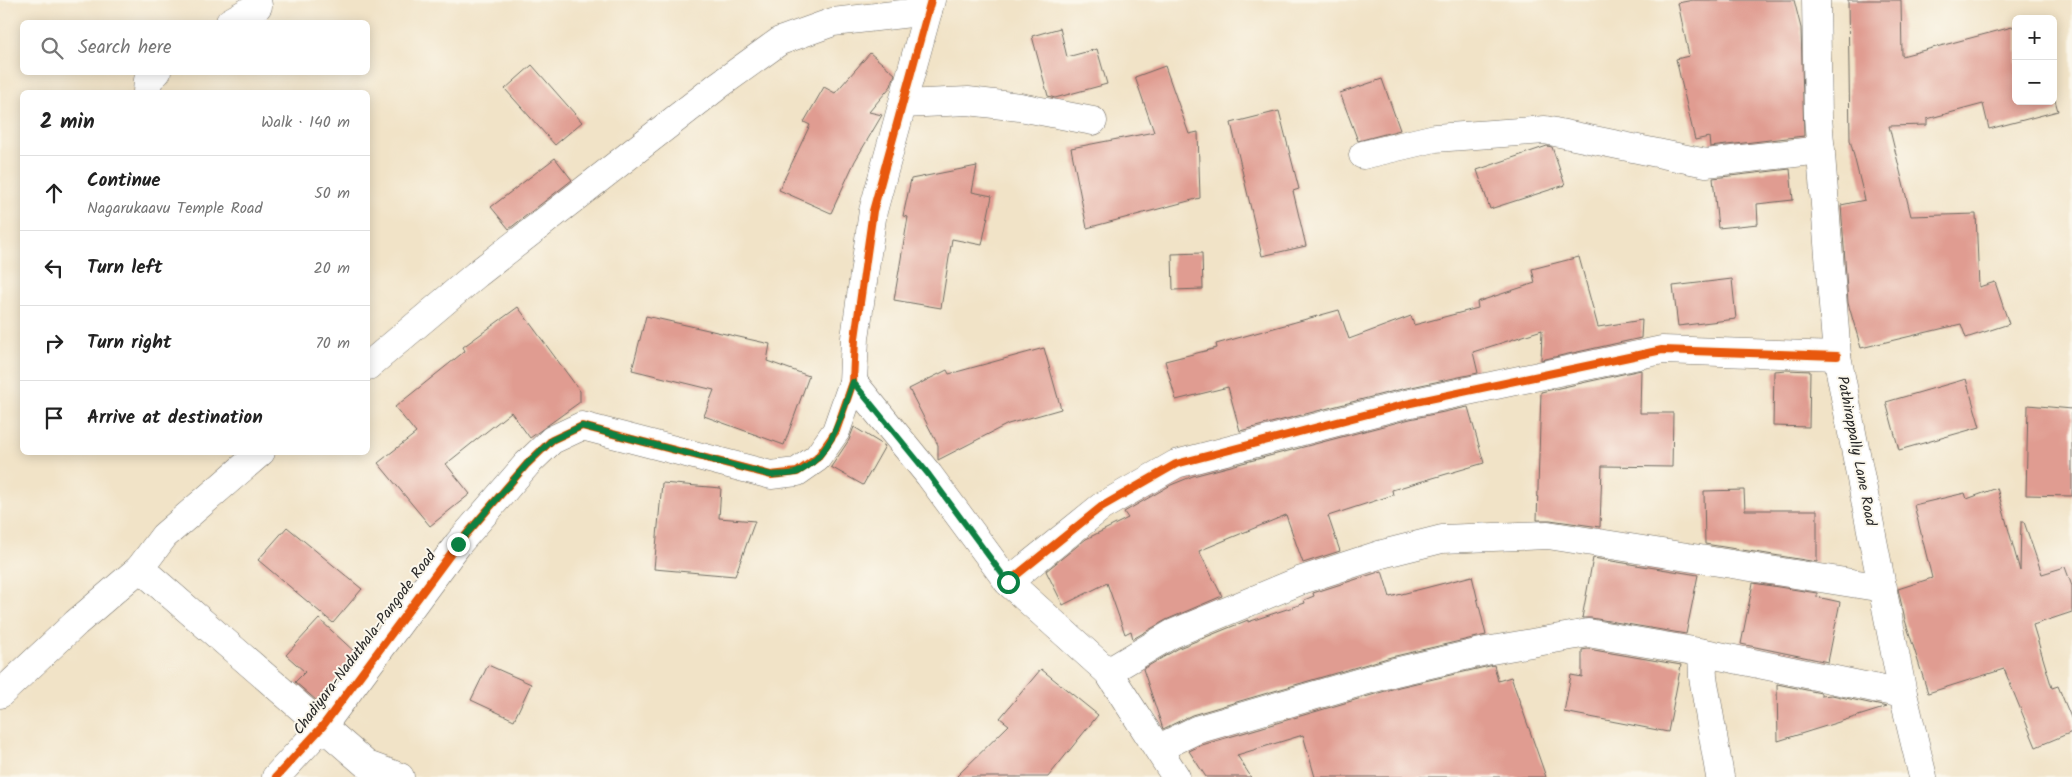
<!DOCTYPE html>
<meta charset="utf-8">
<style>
:root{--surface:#fff;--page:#f2f2f2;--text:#222;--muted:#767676;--line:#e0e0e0}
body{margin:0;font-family:Kalam,sans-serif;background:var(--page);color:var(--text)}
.controls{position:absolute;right:15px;top:15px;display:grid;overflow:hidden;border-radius:8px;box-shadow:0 2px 12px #0003}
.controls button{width:45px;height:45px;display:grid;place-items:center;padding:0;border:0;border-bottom:1px solid var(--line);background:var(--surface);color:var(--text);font:25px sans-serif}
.stop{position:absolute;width:15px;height:15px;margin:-11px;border:4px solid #0b8043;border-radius:50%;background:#fff}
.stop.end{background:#0b8043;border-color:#fff;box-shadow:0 1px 5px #0008}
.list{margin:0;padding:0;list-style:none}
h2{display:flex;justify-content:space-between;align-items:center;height:65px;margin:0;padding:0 20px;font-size:21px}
h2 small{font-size:16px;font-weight:400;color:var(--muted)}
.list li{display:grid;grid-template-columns:32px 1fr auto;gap:15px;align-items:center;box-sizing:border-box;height:75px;padding:0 20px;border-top:1px solid var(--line)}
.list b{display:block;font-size:19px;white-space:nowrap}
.list p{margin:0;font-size:16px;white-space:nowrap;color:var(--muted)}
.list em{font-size:16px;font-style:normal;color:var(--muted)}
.icon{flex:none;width:28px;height:28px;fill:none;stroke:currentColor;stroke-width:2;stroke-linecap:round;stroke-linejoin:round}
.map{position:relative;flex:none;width:2072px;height:777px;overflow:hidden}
.search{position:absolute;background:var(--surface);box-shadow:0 2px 12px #0003;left:20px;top:20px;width:350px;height:55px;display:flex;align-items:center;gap:12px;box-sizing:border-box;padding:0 18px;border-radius:8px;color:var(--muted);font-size:19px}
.panel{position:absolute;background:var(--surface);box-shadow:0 2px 12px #0003;left:20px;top:90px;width:350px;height:365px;border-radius:8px}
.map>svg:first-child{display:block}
.building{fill:#e09c91}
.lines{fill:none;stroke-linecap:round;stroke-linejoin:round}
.minor-casing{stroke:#706b62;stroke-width:29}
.minor{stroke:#fff;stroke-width:28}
.cycleway-casing{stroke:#fbf7ec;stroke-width:11}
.cycleway{stroke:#e8590c;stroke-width:8}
.route{stroke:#0b8043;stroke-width:6}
.labels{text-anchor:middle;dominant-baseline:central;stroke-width:4;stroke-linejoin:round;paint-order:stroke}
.street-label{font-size:15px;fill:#2b2b2b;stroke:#fbf7ec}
</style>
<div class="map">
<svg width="2072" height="777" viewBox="0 0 2072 777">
<rect width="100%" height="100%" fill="#fbf7ec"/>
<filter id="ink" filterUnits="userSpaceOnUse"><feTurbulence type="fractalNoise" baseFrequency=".02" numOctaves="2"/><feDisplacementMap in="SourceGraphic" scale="10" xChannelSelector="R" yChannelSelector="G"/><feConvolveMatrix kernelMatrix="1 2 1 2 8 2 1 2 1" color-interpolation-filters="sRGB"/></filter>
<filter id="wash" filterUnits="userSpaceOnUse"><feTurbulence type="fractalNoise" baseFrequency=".0096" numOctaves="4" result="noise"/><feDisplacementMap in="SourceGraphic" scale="20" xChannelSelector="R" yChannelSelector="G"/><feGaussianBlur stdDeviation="1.12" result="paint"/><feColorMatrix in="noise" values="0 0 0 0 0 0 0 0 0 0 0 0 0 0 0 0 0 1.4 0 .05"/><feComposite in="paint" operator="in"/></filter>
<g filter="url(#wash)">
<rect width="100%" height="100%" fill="#f1e3c7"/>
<g id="blocks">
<g class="building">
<path d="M1693 0H1794L1801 28 1804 136 1710 147 1709 137 1695 140 1676 59 1689 56 1678 3Z"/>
<path d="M1848 0H1901L1902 56 2016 26V101H2053V93L2058 111 1989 129 1983 104 1927 119V125L1889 126 1911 216 1976 214 1979 287 1995 282 2009 324 1966 338 1961 324 1861 348 1848 303 1841 205 1865 200 1850 140Z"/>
<path d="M1060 28 1067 57 1097 49 1107 84 1055 98 1048 96 1032 36Z"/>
<path d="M870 53 895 74 891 86 869 112 882 115 855 161 831 213 779 190 810 125 804 122 824 87 835 93Z"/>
<path d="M532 65 582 122 555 145 505 89Z"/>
<path d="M1165 66 1189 134 1198 132 1200 198 1087 228 1071 148 1154 132 1135 77Z"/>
<path d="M1382 79 1400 130 1358 141 1340 93Z"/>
<path d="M1279 111 1299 189 1293 191 1306 246 1262 256 1231 123Z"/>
<path d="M1547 146 1552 147 1565 185 1490 209 1477 170Z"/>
<path d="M555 158 572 180 509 229 491 207Z"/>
<path d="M977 166 972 192 992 196 982 245 952 239 941 308 894 300 908 217 903 216 911 179Z"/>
<path d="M1790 169 1793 200 1757 204 1758 224 1718 228 1713 178Z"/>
<path d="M1202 253 1203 289 1173 290 1172 254Z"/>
<path d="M1579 257 1598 327 1642 320 1641 338 1541 360 1542 330 1473 352 1478 373 1402 389 1240 431 1228 387 1176 400 1165 361 1217 348 1216 344 1339 310 1349 339 1411 316 1414 325 1478 308 1477 302 1535 283 1532 269Z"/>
<path d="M1732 279 1736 319 1678 326 1673 286Z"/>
<path d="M518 307 580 391V402L530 438 511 412 446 464 470 494 430 526 378 463 416 433 395 407 465 351 463 347Z"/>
<path d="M646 316 770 344 767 361 809 376 784 445 704 416 714 390 632 370Z"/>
<path d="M1044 348 1061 409 1008 424 938 460V445L909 389 947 370 949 374Z"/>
<path d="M1641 370 1640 413H1673L1672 467 1602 466 1600 527 1550 520H1537L1541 392Z"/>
<path d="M1787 370 1810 371 1809 427 1773 426 1774 371Z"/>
<path d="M1966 379 1980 427 1899 450 1886 402Z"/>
<path d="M2028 405 2072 409V496L2026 495Z"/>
<path d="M1468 407 1484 463 1392 490 1393 495 1328 516 1340 551 1303 563 1286 515 1199 551 1222 596 1166 620 1133 639 1131 631 1125 634 1107 583 1063 605 1046 571 1086 539 1128 518 1124 512 1171 485 1193 476 1410 419Z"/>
<path d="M854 427 885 446 863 485 831 467 849 440Z"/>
<path d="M662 483 721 488 719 518 755 521 735 576 654 569Z"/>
<path d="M1997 488 2020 571 2021 522H2024L2042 574 2065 567 2072 586V612L2033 625 2052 688 2058 686 2072 720V732L2036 747 2004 669 1928 693 1905 620 1898 589 1932 578 1914 505 1965 493 1967 499Z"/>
<path d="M1744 490 1745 510H1817V562L1705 544 1704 491Z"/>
<path d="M287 527 362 589 333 623 258 560Z"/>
<path d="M1593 558 1698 575 1686 634 1591 618H1582Z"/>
<path d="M1382 571 1390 597 1472 576 1486 635 1391 657 1192 715 1163 729 1143 669 1179 648 1248 620V622L1305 603 1304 600 1314 596 1313 593Z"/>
<path d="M1753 583 1817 593V597L1840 602 1828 662 1741 644Z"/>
<path d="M319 619 357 654 342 674 317 701 295 682 305 672 286 655Z"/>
<path d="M1588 649 1681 665 1668 732 1564 712 1571 675 1582 677V650Z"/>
<path d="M488 665 531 684 514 720 471 700Z"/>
<path d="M1494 665 1498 681 1511 677 1546 777H1315L1303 735 1237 755 1251 777H1206L1189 751 1202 745 1399 687Z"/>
<path d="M1041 669 1098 715 1048 777H956L1009 725 1000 718Z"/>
<path d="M1777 684 1821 693V696L1832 695 1887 707 1778 741Z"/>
</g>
</g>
</g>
<g filter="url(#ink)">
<use href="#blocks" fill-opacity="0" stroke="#706b62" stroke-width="1"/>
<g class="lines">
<defs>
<g id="minor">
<path d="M1816 0 1818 117 1837 356 1903 694 1923 777"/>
<path d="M230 22 258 6 257 0"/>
<path d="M147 92 148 80 157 72"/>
<path d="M903 104 968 101 1020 107 1093 121"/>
<path d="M1363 155 1435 138 1545 130 1706 163 1821 150"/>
<path d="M368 366 477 274 719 85 780 41 833 22 928 11"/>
<path d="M853 382 929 475 1008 582 1108 672 1176 777"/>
<path d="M140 568 367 765 400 777"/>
<path d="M1008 582 1101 507 1176 464 1406 404 1662 350 1837 356"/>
<path d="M1702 653 1703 677 1720 777"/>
<path d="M1108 672 1172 634 1302 580 1382 554 1442 539 1548 535 1883 588"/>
<path d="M0 694 76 623 140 568 164 536 261 452"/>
<path d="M1159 748 1196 730 1395 672 1486 651 1588 633 1705 653 1903 694"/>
<path d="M276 777 322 727 458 544 527 464 552 440 582 426 771 475 797 472 817 458 836 431 853 382 855 338 873 211 931 0"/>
</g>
</defs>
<use href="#minor" class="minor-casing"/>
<use href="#minor" class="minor"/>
<defs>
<g id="cycleway">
<path d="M1008 582 1101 507 1176 464 1406 404 1662 350 1837 356"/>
<path d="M276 777 322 727 458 544 527 464 552 440 582 426 771 475 797 472 817 458 836 431 853 382 855 338 873 211 931 0"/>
</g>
</defs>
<use href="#cycleway" class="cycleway-casing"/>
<use href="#cycleway" class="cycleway"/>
</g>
</g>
<g class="lines" filter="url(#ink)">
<path class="route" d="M458 544 527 464 552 440 582 426 771 475C779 474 791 475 798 472 832 456 842 414 853 382L929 475 1008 582"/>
</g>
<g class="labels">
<g class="street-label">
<text transform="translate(1856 451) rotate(79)">Pathirappally Lane Road</text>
<text transform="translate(365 643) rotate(-53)">Chadiyara-Naduthala-Pangode Road</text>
</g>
</g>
</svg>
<div class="controls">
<button>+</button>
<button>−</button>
</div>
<div class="stop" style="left:1008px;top:582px"></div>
<div class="stop end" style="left:458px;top:544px"></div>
<div class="search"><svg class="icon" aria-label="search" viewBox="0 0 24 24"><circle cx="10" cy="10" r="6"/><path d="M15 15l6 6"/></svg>Search here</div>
<section class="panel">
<h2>2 min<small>Walk · 140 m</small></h2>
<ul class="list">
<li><svg class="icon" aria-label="ahead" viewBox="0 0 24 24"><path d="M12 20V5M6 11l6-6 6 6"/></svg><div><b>Continue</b><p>Nagarukaavu Temple Road</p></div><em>50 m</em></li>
<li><svg class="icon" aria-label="left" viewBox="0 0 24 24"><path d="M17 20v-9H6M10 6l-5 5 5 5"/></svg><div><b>Turn left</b></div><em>20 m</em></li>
<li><svg class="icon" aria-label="right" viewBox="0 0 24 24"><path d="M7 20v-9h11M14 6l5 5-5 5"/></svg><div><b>Turn right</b></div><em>70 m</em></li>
<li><svg class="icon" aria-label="arrive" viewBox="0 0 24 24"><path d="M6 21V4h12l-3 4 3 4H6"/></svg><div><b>Arrive at destination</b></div></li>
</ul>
</section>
</div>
